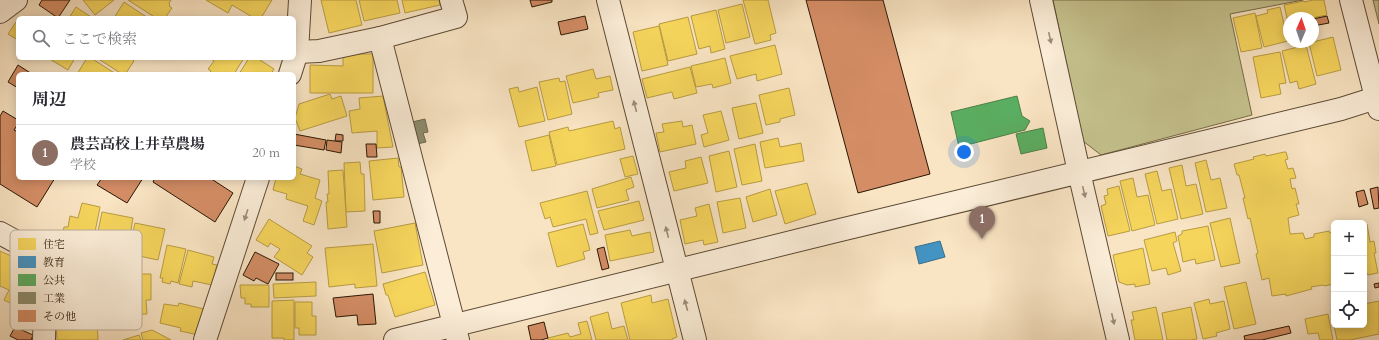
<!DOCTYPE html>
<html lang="ja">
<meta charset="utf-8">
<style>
:root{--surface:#fff;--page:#f2f2f3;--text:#2b2b33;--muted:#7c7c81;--line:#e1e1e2;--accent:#111827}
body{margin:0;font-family:Cardo,"Noto Serif JP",serif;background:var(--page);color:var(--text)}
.controls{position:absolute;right:12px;bottom:12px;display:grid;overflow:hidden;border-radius:6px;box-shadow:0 2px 10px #0003}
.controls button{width:36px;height:36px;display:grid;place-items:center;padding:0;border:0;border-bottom:1px solid var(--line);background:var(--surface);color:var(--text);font:20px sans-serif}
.compass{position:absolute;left:1283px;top:12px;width:36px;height:36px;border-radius:50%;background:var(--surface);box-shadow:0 2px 10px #0003;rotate:2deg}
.you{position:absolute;left:964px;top:152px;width:14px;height:14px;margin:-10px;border:3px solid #fff;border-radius:50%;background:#1a73e8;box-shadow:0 0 0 6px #1a73e833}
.badge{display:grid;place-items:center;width:26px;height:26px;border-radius:50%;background:var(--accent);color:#fff;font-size:13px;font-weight:700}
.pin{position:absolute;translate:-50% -33px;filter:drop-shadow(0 1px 2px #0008)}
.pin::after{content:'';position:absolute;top:21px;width:14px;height:12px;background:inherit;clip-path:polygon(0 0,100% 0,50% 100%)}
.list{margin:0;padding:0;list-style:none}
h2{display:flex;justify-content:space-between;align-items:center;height:52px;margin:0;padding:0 16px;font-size:17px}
h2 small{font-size:13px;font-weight:400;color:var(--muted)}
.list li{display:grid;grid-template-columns:26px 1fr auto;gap:12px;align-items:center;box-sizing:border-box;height:56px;padding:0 16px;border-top:1px solid var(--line)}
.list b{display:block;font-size:15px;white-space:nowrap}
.list p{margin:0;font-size:13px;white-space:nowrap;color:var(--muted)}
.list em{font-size:13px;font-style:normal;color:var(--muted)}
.icon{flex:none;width:22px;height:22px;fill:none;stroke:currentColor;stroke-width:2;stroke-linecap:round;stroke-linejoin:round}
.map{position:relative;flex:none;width:1379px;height:340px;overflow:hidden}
.search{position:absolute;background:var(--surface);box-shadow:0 2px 10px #0003;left:16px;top:16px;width:280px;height:44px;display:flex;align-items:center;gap:10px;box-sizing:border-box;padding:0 14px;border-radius:6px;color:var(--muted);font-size:15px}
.panel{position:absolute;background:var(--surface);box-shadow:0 2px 10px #0003;left:16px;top:72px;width:280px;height:108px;border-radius:6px}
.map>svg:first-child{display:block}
.green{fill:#c5c28e;stroke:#776c49}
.homes{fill:#f6d55c;stroke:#b89c42}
.schools{fill:#4393c3;stroke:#3b6e8a}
.public{fill:#5aae61;stroke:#4b8145}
.industry{fill:#8c8c6e;stroke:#6e694e}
.building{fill:#d48d65;stroke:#291704}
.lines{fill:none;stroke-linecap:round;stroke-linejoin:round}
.minor-casing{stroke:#5d4a34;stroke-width:24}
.tertiary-casing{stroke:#5d4a34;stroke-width:24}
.minor{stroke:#fbedd8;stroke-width:22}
.tertiary{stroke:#fbedd8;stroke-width:22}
.oneway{fill:#9c8d79}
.key{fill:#fbedd8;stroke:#bcad98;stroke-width:1}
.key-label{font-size:11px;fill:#291704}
</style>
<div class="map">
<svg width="1379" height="340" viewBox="0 0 1379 340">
<rect width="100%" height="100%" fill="#f9e4c3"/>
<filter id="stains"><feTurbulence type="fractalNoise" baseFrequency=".005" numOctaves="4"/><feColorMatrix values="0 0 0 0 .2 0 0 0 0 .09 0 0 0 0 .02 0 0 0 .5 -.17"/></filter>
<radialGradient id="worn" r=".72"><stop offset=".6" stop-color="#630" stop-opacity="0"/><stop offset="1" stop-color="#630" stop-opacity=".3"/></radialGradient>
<g class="green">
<path d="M1053 0H1303L1230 14 1252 115 1101 155 1083 141Z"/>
<path d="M1373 0H1379V24Z"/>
</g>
<g class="homes">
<path d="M83 0H114L95 15Z"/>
<path d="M128 0H171L169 3 170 5 169 6 172 8 165 18H156Z"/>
<path d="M206 0H272L261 18H254L232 5 228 13Z"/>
<path d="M321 0H356L362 25 329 33Z"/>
<path d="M359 0H397L400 13 364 21Z"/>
<path d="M402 0H439L440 5 405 13Z"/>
<path d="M743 0H768L776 33 770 35 771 40 755 44Z"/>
<path d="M1313 0H1324L1327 15 1312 18H1289V27L1284 5 1304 1V2Z"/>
<path d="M124 2 148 18H114Z"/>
<path d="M742 4 750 37 726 43 718 10Z"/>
<path d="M76 7 91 17V18H69Z"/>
<path d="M1280 7 1288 41 1264 47 1256 16 1268 13 1267 10Z"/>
<path d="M716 10 725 49 711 53 710 46 699 49 691 16Z"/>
<path d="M1255 13 1262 48 1241 52 1233 18Z"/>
<path d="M688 17 697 54 668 61 659 24Z"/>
<path d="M18 19V40L8 34Z"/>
<path d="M659 26 668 65 642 71 633 32Z"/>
<path d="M1333 37 1341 70 1317 76 1309 43Z"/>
<path d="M775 45 782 74 757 81 756 74 737 79 730 56Z"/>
<path d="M1306 45 1316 84 1299 89 1297 81 1290 83 1282 51Z"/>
<path d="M1280 52 1286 83 1279 84 1281 94 1261 98 1253 57Z"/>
<path d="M343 54H373V93H310V65L343 66Z"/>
<path d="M48 58H75L68 70Z"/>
<path d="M87 58H91L116 74H77Z"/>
<path d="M97 58H133L132 59 134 61 126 73 124 72 122 74Z"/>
<path d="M210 58H244L234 74H209L211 71 208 69 214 61Z"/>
<path d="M249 58H257L274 69 271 74H239Z"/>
<path d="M725 58 731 83 713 88 712 84 696 87 691 66Z"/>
<path d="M690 67 697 93 674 99 672 92 647 98 642 79Z"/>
<path d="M593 69 596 79 610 76 613 90 598 93 599 97 573 103 566 76Z"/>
<path d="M559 78 560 82 565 81 572 114 548 120 539 82Z"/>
<path d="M518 87 519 92 537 87 545 121 519 127 509 89Z"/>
<path d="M789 88 795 115 780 119V122L766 125 759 95Z"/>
<path d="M330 94 332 99 341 96 347 116 300 131 295 118 299 104Z"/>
<path d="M383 96 393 147 377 148V131L352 133 349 111 360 109 359 98Z"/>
<path d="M756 103 763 133 739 139 732 108Z"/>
<path d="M721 111 729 140 704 147 701 135 708 133 703 115Z"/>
<path d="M613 121 615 129 620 127 625 149 557 165 549 132 568 127 569 131Z"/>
<path d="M682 121 683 127 692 125 696 144 660 152 656 133 664 132 662 124Z"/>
<path d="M549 135 556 166 532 171 525 141Z"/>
<path d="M778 138 780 147 801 143 804 161 765 168 760 142Z"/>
<path d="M755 144 762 181 742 185 734 149Z"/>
<path d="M729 151 737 187 716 192 709 156Z"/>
<path d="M1284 152H1286L1288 159 1285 160 1288 169 1293 168 1296 178 1290 179 1292 189 1295 188 1299 204H1296L1299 215 1288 218 1290 234 1303 233 1305 239 1314 237V234L1329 231 1330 233 1334 232V284L1324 286 1323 285 1311 287 1312 289 1286 296V294L1272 296 1269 278 1262 280 1256 254 1258 253 1250 218 1248 219 1243 198H1245L1239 175H1237L1234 164 1254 159 1253 157 1265 154 1266 156Z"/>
<path d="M633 156 638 174 625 177 620 159Z"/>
<path d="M701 157 708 183 674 191 669 172 686 168 685 161Z"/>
<path d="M398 158 399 167H401L404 197 373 200 369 161Z"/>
<path d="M1206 160 1211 180 1220 178 1227 208 1206 212 1195 163Z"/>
<path d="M360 162 361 174H364L365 211 346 212 344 163Z"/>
<path d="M1182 165 1186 186 1196 184 1203 214 1181 219 1169 168Z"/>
<path d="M294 166 302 169 300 174 320 180 315 198 322 201 314 225 303 221 308 206 286 199 287 194 273 190 276 178H294Z"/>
<path d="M343 170 347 227 328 229 326 202H328L327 194H329L328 171Z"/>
<path d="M1157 171 1162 191 1171 189 1178 219 1157 224 1145 174Z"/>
<path d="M631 177 634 187 626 190 629 200 597 208 592 189Z"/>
<path d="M1133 178 1137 197 1148 195 1155 225 1132 231 1120 181Z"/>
<path d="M807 183 816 214 785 224 775 191Z"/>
<path d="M1119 186 1130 231 1108 236 1101 206 1106 204 1104 196 1108 195 1107 189Z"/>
<path d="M770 189 777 215 753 222 746 197Z"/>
<path d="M587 191 598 233 590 235 586 219 553 227 550 217 545 219 540 203Z"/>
<path d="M740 198 746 228 723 233 717 202Z"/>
<path d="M639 201 644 220 604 230 598 211Z"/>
<path d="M82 203 100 207 92 247 61 241 64 227H68L70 216 78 218Z"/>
<path d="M709 204 718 242 704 245 703 240 685 244 680 220 697 216 695 208Z"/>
<path d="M102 212 133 218 128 247 96 241Z"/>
<path d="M1230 218 1240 263 1221 267 1210 223Z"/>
<path d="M269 219 312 246 307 253 313 257 302 275 274 257 280 249 270 243 268 247 256 240Z"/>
<path d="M1365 222 1366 225 1367 224 1370 242 1374 241 1376 253H1374L1378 273 1368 275 1367 273 1364 274V223H1359Z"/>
<path d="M135 223 165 229 158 260 139 256V251L129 248Z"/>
<path d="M415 223 423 265 382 273 374 231Z"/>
<path d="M583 224 590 250 583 252 585 259 557 267 548 233Z"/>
<path d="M1208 226 1215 260 1196 264 1195 259 1183 262 1178 236 1182 234V231Z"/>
<path d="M630 230 632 236 650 232 654 252 610 261 605 235Z"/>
<path d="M1175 232 1177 241 1173 243 1181 271 1168 275 1166 268 1152 271 1144 240Z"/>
<path d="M373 244 377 286 355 288V284L329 287 325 248Z"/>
<path d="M167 245 186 249 178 283 171 281 170 284 162 282 163 278H160Z"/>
<path d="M1143 248 1150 284 1135 287V284L1127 285 1119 282 1113 255Z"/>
<path d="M188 250 214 257 212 264 217 265 212 285 193 281 192 287 179 284Z"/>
<path d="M0 251 31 265 28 273 37 276 22 309 4 300 9 290 0 286Z"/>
<path d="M425 272 435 305 395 317 388 295H386L383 284Z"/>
<path d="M132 274H151V300H146L147 314 122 315V285H132Z"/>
<path d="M316 282V296L274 298 273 284Z"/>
<path d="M1246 282 1256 324 1234 329 1224 287Z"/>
<path d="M240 285H269V307H251V304H245V298H241Z"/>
<path d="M651 295 652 303 668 299 677 337 672 339V340H630L621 303Z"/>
<path d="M1209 299 1210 304 1224 301 1230 329 1216 333 1217 336 1203 339 1194 303Z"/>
<path d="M294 300V340H284V338H272V301Z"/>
<path d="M1379 301V334L1350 340H1337L1331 311 1334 310V325H1364V304Z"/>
<path d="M295 302H312V316H316V335H299V328H295Z"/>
<path d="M179 303 204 309 199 335 180 331 181 328 160 323 164 304 178 306Z"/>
<path d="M1156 307 1163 340H1135L1131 320H1134L1132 312Z"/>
<path d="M1191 307 1197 339 1191 340H1167L1162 313Z"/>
<path d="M608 312 612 329 624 326 628 340H596L590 317Z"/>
<path d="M1328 314 1333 340H1320L1318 333 1308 334 1305 319Z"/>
<path d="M56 319H97L98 340H57Z"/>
<path d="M587 321 592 340H548V338L568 333 570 337 581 334 578 323Z"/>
<path d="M152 330 171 340H143L141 333Z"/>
<path d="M139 335 141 340H123Z"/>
</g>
<path class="schools" d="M940 241 945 257 919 264 915 247Z"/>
<g class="public">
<path d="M1017 96 1022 116 1030 121 1025 130 959 147 951 112Z"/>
<path d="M1043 128 1047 148 1021 154 1016 134Z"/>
</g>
<path class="industry" d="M425 119 428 132 423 133 426 142 417 144 412 122Z"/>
<g class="building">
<path d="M42 0H70L58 18 39 5Z"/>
<path d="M530 0H552V2L532 7Z"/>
<path d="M806 0H883L930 174 858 193Z"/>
<path d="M585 16 588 29 561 35 558 22Z"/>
<path d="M1327 16 1329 23 1313 26V19Z"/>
<path d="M18 65 32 74H18V88L8 82Z"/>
<path d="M3 111 18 120V124L14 130 18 132V178H55L37 207 0 184V116Z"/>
<path d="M294 134 326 140 324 150 294 145Z"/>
<path d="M336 134 343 135V141H335Z"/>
<path d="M327 140 342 142 341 153 326 150Z"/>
<path d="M366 144H376L377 157H367Z"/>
<path d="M102 178H143L127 203 97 185Z"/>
<path d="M155 178H210L233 193 215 222 153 182Z"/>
<path d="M1378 187 1379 208 1374 209 1370 189Z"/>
<path d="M1364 190 1368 204 1359 207 1356 192Z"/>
<path d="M373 211H380V223H374Z"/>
<path d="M604 247 609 268 602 270 597 249Z"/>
<path d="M255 252 279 264 268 284 256 278 254 281 243 275Z"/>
<rect x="276" y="273" width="17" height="7"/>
<path d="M1379 283V287L1375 288 1374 284Z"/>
<path d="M373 294 376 324 358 325 357 315 336 317 333 298Z"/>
<path d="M544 322 548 338 541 340H531L528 326Z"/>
<path d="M1289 326 1291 333 1262 340H1245L1244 336Z"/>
<path d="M15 327 33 335 31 340H18L10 336Z"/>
</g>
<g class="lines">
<defs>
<g id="minor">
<path d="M451 0 456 17 380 38 458 340"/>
<path d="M608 0 695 340"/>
<path d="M1041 0 1079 172 1118 340"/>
<path d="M0 12 16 0"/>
<path d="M297 52 319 51 380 38"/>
<path d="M290 74 297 52 300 0"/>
<path d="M0 233 46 258 44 340"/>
<path d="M205 340 258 178"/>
</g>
<g id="tertiary">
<path d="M1351 0 1379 109"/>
<path d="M395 340 832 232 1341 109 1379 97"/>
</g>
</defs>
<use href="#minor" class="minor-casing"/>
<use href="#tertiary" class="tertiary-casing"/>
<use href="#minor" class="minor"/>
<use href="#tertiary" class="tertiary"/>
</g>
<defs><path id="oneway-solid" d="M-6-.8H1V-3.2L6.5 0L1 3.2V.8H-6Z"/></defs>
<g class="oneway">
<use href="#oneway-solid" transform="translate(1050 38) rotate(78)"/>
<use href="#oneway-solid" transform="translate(635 106) rotate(-104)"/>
<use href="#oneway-solid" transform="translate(1084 192) rotate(77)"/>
<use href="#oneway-solid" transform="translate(246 215) rotate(108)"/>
<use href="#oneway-solid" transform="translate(667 232) rotate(-104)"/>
<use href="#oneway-solid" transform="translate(686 305) rotate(-105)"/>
<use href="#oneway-solid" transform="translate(1113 319) rotate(77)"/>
</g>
<rect x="10" y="230" width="132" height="100" rx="6" class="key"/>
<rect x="18" y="238" width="18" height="12" fill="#f6d55c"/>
<rect x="18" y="256" width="18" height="12" fill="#4393c3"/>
<rect x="18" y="274" width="18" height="12" fill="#5aae61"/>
<rect x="18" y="292" width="18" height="12" fill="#8c8c6e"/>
<rect x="18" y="310" width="18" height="12" fill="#d48d65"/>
<g class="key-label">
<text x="43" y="248">住宅</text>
<text x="43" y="266">教育</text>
<text x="43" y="284">公共</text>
<text x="43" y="302">工業</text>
<text x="43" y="320">その他</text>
</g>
<rect width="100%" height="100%" filter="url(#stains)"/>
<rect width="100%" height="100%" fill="url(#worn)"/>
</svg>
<div class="controls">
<button>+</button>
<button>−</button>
<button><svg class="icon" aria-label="locate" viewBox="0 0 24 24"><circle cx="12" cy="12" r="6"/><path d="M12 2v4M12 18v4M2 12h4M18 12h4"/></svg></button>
</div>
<svg class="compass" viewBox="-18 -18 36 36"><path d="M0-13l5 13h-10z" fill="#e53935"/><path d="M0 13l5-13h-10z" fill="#7c7c81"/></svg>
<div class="you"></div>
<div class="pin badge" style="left:982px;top:239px;background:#8d6e63">1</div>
<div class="search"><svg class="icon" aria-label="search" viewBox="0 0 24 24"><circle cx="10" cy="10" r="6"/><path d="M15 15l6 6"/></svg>ここで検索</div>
<section class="panel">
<h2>周辺<small></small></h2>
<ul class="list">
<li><span class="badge" style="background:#8d6e63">1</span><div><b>農芸高校上井草農場</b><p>学校</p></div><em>20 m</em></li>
</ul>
</section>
</div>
